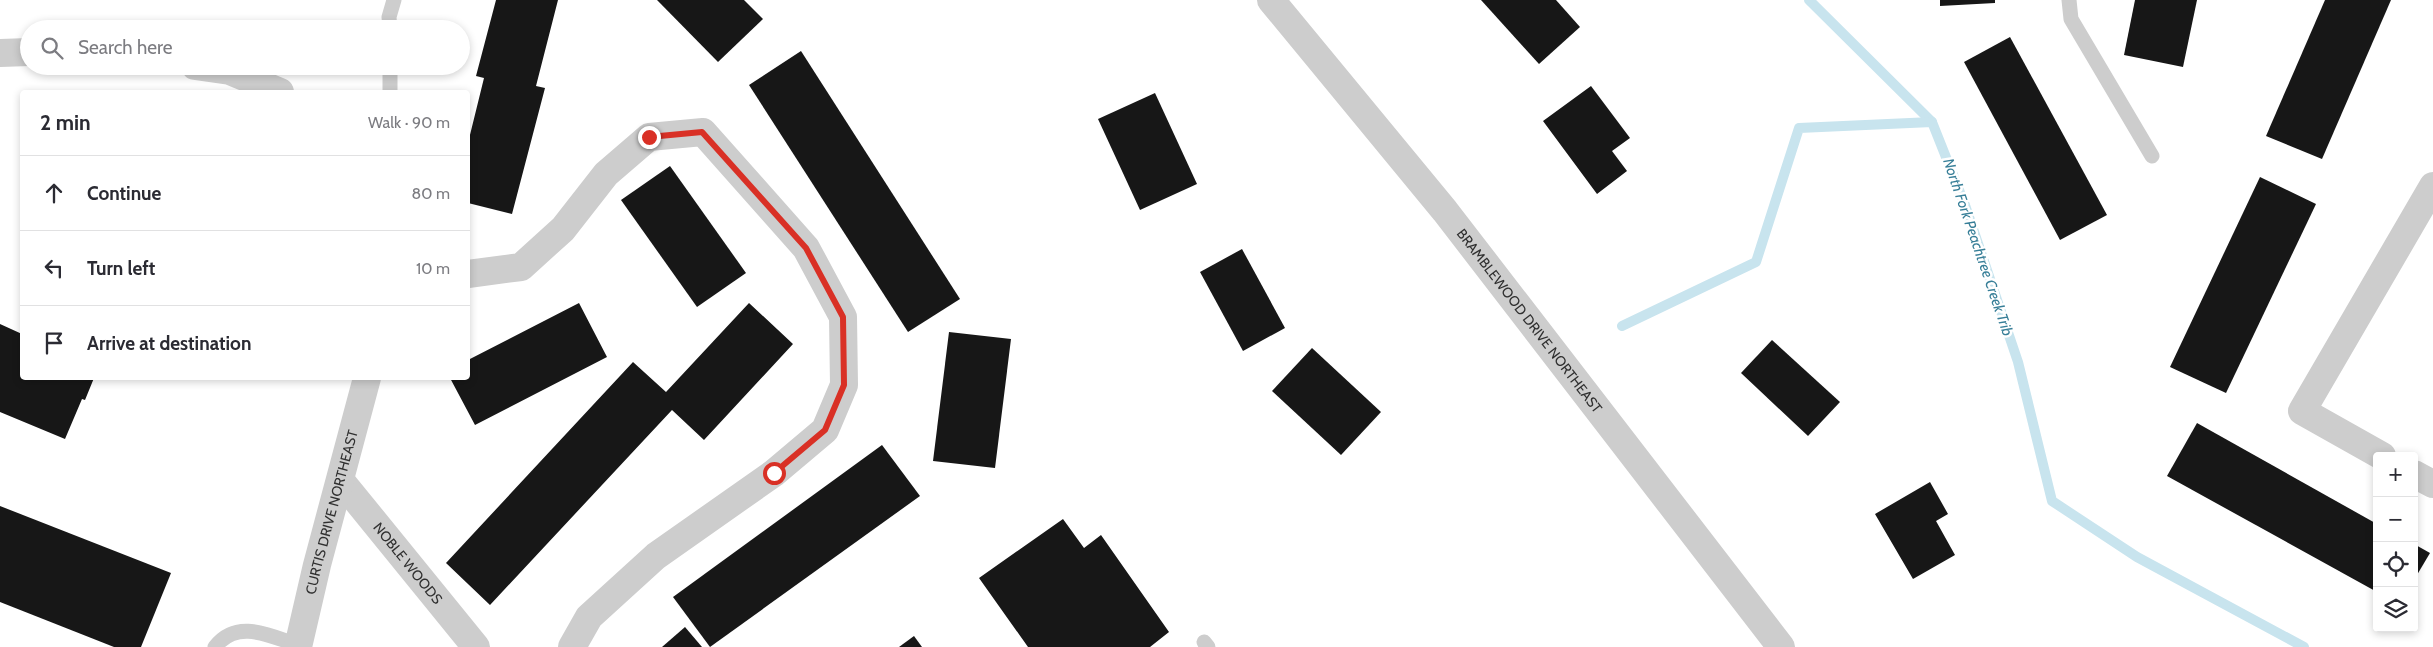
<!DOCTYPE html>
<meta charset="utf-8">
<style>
:root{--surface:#fff;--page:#f7f7f7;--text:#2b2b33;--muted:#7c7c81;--line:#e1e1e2}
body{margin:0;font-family:Cabin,sans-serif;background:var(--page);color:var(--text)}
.controls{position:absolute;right:15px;bottom:15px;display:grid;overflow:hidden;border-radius:5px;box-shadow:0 2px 8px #0003}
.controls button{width:45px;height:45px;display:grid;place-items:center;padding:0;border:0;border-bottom:1px solid var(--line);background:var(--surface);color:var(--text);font:25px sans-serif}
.stop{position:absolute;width:15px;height:15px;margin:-11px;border:4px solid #d93025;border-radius:50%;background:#fff}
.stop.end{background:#d93025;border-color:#fff;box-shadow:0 1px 5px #0008}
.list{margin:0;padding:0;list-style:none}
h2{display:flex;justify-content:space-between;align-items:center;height:65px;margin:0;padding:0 20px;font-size:21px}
h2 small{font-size:16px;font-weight:400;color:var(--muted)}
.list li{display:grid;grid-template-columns:32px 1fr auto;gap:15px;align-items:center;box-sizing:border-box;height:75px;padding:0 20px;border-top:1px solid var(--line)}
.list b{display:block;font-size:19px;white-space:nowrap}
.list em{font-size:16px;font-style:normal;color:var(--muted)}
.icon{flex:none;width:28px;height:28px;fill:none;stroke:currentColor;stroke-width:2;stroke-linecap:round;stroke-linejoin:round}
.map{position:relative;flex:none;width:2433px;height:647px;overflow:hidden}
.search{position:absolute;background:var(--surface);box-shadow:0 2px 8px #0003;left:20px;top:20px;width:450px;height:55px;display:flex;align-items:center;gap:12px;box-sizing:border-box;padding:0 18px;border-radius:28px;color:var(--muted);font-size:19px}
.panel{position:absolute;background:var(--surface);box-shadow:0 2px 8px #0003;left:20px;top:90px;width:450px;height:290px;border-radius:5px}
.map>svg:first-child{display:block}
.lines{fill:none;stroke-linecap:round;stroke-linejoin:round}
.stream{stroke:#c8e4ee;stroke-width:10}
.building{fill:#171717}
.lane{stroke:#cdcdcd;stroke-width:15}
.street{stroke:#cdcdcd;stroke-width:28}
.route{stroke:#d93025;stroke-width:6}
.labels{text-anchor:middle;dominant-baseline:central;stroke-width:5;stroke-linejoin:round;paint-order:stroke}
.street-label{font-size:14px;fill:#303030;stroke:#fff}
.water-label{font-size:15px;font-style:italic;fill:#387f98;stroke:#fff}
</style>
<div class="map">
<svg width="2433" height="647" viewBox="0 0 2433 647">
<rect width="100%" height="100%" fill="#fff"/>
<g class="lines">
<g class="stream">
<path d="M1809 0 1932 122"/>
<path d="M1622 326 1756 262 1799 128 1932 122 1965 205 2018 362 2052 501 2137 557 2304 647"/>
</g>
</g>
<g class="building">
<path d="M496 0H558L536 86 545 88 512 214 468 203V143L484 78 476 76Z"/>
<path d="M657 0H744L763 19 718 62Z"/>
<path d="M1481 0H1556L1580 27 1539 64Z"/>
<path d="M1940 0H1995V3L1940 6Z"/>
<path d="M2135 0H2197L2183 67 2124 55Z"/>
<path d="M2325 0H2391L2322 159 2266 136Z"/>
<path d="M2010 37 2107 215 2060 240 1964 62Z"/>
<path d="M801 51 960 299 908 332 749 85Z"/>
<path d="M1591 86 1630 138 1612 151 1627 171 1597 194 1543 121Z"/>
<path d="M1155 93 1197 184 1140 210 1098 119Z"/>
<path d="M670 166 746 273 697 307 621 200Z"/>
<path d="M2260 177 2316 204 2226 393 2170 367Z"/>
<path d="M1242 249 1285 328 1243 351 1200 272Z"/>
<path d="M579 303 607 357 475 425 450 378H468V360Z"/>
<path d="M749 303 793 344 704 440 672 410 490 605 446 563 633 362 666 392Z"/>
<path d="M0 324 22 334V378H94L85 400 82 399 65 439 0 412Z"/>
<path d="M949 332 1011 339 995 468 933 461Z"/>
<path d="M1772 340 1840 402 1808 436 1741 373Z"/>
<path d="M1312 348 1381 412 1341 455 1272 391Z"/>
<path d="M2197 423 2377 524V592L2167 476Z"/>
<path d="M882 445 920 496 710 647 673 597Z"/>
<path d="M1930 482 1948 514 1936 521 1955 555 1913 579 1875 514Z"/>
<path d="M0 506 171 573 141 647H114L0 602Z"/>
<path d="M1063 519 1084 548 1101 535 1169 632 1150 647H1028L979 578Z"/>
<path d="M2414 544 2430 553 2414 580Z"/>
<path d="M685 627 702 647H662Z"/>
<path d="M914 636 922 647H899Z"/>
</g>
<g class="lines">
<g class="lane">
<path d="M2069 0 2071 19 2152 156"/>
<path d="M390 29 389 17 394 0"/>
<path d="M390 66V92"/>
<path d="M1204 642 1208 647"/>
<path d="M215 647C237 618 270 636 298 645"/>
</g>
<g class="street">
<path id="s1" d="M1271 0 1445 211 1781 647"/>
<path d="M0 53 29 52"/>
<path d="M195 66 230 71 280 92"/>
<path d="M468 274 521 267 563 229 606 174 649 137 703 132 806 248 843 317 844 385 825 430 774 473 656 556 589 617 572 647"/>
<path d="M2382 456 2302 411 2433 186"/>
<path d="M2414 474 2433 484"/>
<path id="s2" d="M341 481 476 647"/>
<path id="s3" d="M298 647 317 565 367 378"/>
</g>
</g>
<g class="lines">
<path class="route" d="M649 137 702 132 806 248 843 317 844 385 825 430 774 473"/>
</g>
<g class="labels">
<g class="street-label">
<text stroke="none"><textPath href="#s1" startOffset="412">BRAMBLEWOOD DRIVE NORTHEAST</textPath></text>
<text stroke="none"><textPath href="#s3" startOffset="139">CURTIS DRIVE NORTHEAST</textPath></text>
<text stroke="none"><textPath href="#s2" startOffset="106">NOBLE WOODS</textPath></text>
</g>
<g class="water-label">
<text transform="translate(1978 247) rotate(71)">North Fork Peachtree Creek Trib</text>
</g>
</g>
</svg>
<div class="controls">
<button>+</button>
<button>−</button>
<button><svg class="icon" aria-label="locate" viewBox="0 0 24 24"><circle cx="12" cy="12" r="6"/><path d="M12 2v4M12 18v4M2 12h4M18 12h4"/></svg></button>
<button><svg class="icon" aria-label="layers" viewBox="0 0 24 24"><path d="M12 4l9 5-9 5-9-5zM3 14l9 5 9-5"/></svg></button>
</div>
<div class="stop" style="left:774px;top:473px"></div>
<div class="stop end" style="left:649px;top:137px"></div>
<div class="search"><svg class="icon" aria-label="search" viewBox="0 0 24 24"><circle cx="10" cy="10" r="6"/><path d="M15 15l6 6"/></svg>Search here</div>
<section class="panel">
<h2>2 min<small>Walk · 90 m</small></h2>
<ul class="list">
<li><svg class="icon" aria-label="ahead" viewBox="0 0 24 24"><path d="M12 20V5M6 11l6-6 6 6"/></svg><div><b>Continue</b></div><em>80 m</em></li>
<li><svg class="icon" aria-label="left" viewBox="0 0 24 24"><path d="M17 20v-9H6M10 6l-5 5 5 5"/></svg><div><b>Turn left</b></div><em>10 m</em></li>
<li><svg class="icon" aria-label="arrive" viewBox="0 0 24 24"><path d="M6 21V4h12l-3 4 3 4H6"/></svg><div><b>Arrive at destination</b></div></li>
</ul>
</section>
</div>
